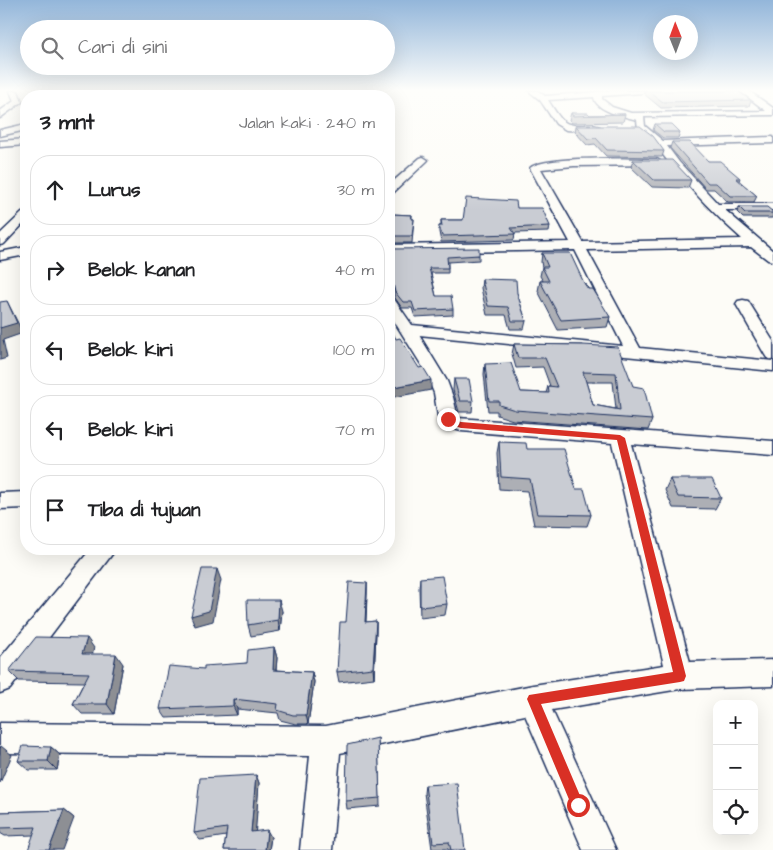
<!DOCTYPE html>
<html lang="id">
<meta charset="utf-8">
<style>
:root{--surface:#fff;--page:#f6f6f6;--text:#202124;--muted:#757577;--line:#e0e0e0}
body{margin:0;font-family:"Architects Daughter",sans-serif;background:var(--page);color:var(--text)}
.controls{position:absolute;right:15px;bottom:15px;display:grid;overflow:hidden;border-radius:10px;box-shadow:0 5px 20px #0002}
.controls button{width:45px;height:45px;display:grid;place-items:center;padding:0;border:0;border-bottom:1px solid var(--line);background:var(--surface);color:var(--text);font:25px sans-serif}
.compass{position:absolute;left:653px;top:15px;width:45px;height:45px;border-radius:50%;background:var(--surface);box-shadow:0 5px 20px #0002;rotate:359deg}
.stop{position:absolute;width:15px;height:15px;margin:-11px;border:4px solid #d93025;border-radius:50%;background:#fff}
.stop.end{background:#d93025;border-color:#fff;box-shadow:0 1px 5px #0008}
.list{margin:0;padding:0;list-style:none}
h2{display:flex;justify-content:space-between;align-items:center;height:65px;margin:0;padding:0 20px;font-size:21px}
h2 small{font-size:16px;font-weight:400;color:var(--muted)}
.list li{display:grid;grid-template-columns:32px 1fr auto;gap:15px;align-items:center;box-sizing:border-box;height:70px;margin:0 10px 10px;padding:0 10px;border:1px solid var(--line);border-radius:20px}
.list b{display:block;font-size:19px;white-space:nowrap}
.list em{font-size:16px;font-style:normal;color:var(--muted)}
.icon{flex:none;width:28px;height:28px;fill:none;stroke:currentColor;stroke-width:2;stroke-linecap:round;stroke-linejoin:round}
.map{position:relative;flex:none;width:773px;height:850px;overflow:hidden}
.search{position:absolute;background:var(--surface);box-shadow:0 5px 20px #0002;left:20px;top:20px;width:375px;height:55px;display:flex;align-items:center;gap:12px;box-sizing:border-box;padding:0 18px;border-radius:28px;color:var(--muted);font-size:19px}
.panel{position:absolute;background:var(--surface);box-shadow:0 5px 20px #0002;left:20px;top:90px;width:375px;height:465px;border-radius:20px}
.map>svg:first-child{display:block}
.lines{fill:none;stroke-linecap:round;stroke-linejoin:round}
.street-casing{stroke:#1b2f5e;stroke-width:3}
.street{fill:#fdfcf7;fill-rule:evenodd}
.wall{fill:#adafb5;stroke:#1b2f5e;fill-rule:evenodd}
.shaded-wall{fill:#8d8f94;stroke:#1b2f5e}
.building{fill:#c9ccd3;stroke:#1b2f5e;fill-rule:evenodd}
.route{fill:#d93025}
</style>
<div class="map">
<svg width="773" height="850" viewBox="0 0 773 850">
<rect width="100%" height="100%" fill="#fdfcf7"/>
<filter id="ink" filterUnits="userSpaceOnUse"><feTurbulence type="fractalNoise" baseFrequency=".02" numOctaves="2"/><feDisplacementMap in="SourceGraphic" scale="10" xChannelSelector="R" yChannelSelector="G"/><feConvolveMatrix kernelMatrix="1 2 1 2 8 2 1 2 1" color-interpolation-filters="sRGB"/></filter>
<g filter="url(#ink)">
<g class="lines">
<defs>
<g id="street">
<path d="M10 91H18L22 102 0 118V111L14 101Z"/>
<path d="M95 91H103L98 96H90Z"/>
<path d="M299 91H307L309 96H301Z"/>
<path d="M529 91H538L545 96 609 91H646L642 93 602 96V99L612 107 631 113 766 111 740 91H749L773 108V115L644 117 645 126 663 141 773 137V143L667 146 679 162 718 204H773V210H725L773 251V261L768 260 751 247 587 250 640 348 773 361V371L419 335 447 381 453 397 458 418 773 441V455L631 444 690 662 773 660V686L680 689 552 710 616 850H583L525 715 340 753 332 850H300L310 756 0 753V723L326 726 533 685 664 665 612 443 461 431 444 426 438 416 434 393 424 369 389 313V298L394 299 412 325 623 346 575 250 389 253V245L570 242 530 168C544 155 634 159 657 159L662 162 657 165 574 166 541 169 583 242 742 239C717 217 693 192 672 166 660 153 654 138 638 129L637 120C624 116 596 112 594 97L548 100C552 106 557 115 562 120 574 131 593 120 604 129L600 132 566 130 556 124 540 100Z"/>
<path d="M26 124V130L0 136V130Z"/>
<path d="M26 139V145L0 147V141Z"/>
<path d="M423 157 428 160 426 162 393 193 389 194V185L420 158Z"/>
<path d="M26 211V221L4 244 0 245V234L22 213Z"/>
<path d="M26 247V255L0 260V252Z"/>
<path d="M743 300 748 301 773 341V360L767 358 765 355 736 304 738 301Z"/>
<path d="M26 492V508L0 509V493Z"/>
<path d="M91 549H116L10 689 0 693V658Z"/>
</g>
</defs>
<use href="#street" class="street-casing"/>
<use href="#street" class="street"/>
</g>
<g class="wall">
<path d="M644 91H737L751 100 749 106 661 108 644 94Z"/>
<path d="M571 113 590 115 625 114 623 122 572 123 569 120Z"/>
<path d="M655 124 680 132 678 138H663L653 130Z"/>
<path d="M576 126 664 151 662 157 606 156 595 144 587 145 575 132Z"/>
<path d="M672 142 708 161 740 178 739 181 757 196 754 202H728L714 189H706L670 148Z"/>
<path d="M633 160 691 180 688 188 652 187 631 167Z"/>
<path d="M739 207 773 212V217L772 218H743L737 212Z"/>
<path d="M517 208 550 226 549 232 515 233 514 240 441 242 439 232V226H441V220H463Z"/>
<path d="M392 214 412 215V219H414L412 243H393Z"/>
<path d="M391 249 479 255V260L448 262V273H431L436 296 453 309V315L415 317 412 308H402L395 298 389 271V262H391Z"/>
<path d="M542 253 584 283 610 317 607 327 558 330 538 291 540 281H543L540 276 542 267 541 262Z"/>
<path d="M482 279 517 293 526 321 524 329H510L506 315H487L481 288Z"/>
<path d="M514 344 583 345 633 386 652 420 648 430 513 420 497 415V411H488L484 374 485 364 521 392 546 393 548 386H550L543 367 516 368 512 354ZM586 382H613L616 409 593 405Z"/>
<path d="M454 379 473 401 472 412H459L453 390Z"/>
<path d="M499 442 527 449 576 489 591 515 587 526 534 525 527 491 499 489 497 453Z"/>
<path d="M670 479 721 498 715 509 673 508 665 490Z"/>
<path d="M420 578 447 604 445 615 420 618 419 588Z"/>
<path d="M367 583V594L366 622 376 621V632L374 678 339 682 337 672 346 622Z"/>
<path d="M282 611 280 631 251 636 248 625Z"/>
<path d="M274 647 277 658 276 670 312 672 314 682 308 724H296L280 720 278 713 237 709V715L166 718 160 709 204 669 247 663Z"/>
<path d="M94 648 92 654 123 664 114 714H82L73 704 84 682 19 681 9 671Z"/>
<path d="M378 738 380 806 347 809 346 801Z"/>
<path d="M51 747 60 755 57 770H28L18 761Z"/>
<path d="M256 775 259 783 255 831 271 837 269 850H224L226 836 200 840 194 833Z"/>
<path d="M425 785 465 850H448V849H432L424 793Z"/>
<path d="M64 810 74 818 33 835 5 836 0 833V812Z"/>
</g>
<g class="shaded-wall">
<path d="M7 301 23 333 3 340 7 358 0 360V328Z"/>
<path d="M431 380V390L389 398V388Z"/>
<path d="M217 569 221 580 213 621 195 626 191 616Z"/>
<path d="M367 583V594L365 632V622Z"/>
<path d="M279 600 282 611 280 631 278 620Z"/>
<path d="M376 621V632L374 678 373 668Z"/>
<path d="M87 638 94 648 90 664 82 654Z"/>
<path d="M274 647 277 658 275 680 273 670Z"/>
<path d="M116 654 123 664 114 714 107 704Z"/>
<path d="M312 672 314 682 308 724 306 715Z"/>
<path d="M233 699 237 709V715L233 706Z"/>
<path d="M1 746 12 755 0 783V749Z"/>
<path d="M51 747 60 755 57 770 48 761Z"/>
<path d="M256 775 259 783 255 839 251 832Z"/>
<path d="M64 810 74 818 62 850H49Z"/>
<path d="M267 830 271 837 269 850H265Z"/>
</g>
<g class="building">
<path d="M648 91H737L751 100 663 102Z"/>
<path d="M571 113H588L590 115 625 114 573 116Z"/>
<path d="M655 124H672L680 132H664Z"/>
<path d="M576 126H640L653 136 664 151 607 150 596 138 588 139Z"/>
<path d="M672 142H690L708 161H720L740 178H736L757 196H730L716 183H708Z"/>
<path d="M633 160H672L691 180H654Z"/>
<path d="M466 198 516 201 517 208H542L550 226 511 228 515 234 442 236 439 226H442L441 220H463Z"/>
<path d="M739 207H767L773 212V213H745Z"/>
<path d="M392 214 412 215 411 219H414L412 236H394Z"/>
<path d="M479 248V255L447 257 448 268H429L436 296H451L453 309 415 311 412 302H403L395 292 389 266V262H392L391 249Z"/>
<path d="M542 253H570L584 283 588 289H593L610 317 561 320 540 281H549L542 267H548Z"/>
<path d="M482 279 516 280 517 293 526 321H512L508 307 488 306Z"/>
<path d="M7 301 17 323 0 328V302Z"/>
<path d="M389 325 396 339 400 338 419 368 423 367 431 380 389 388Z"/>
<path d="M514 344 583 345 618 347 633 386 644 388 652 420 515 410 499 405V401H489L485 364 511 363 521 392 549 393 548 386 557 387 545 358H518ZM583 372 616 373 620 410 593 405Z"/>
<path d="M454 379H469L473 401H460Z"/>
<path d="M499 442 526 443 527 449H564L576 489H584L591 515 537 514 530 479 501 477Z"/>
<path d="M670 479H712L721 498 678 497Z"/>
<path d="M202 569H217L209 611 191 616Z"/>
<path d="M442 576 447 604 420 607V578Z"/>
<path d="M349 582 367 583 365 622 376 621 373 668 337 672 340 622H346Z"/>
<path d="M247 600H279L278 620 248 625Z"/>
<path d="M36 637 87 638 82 654H116L107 704H73L89 673 9 671Z"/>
<path d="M274 647 273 670 312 672 306 715H293L277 710 278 704 233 699V706L160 709 169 666 204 669V666L247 663 248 650Z"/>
<path d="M378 738 380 798 346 801 347 745Z"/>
<path d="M23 746 51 747 48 761H18Z"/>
<path d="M256 775 251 832 267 830 265 850H224L227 828 194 833 200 778Z"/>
<path d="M457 783 465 850H451L449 842 433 843 425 785Z"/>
<path d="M64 810 49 850H28L36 827 0 828V812Z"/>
</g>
</g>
<linearGradient id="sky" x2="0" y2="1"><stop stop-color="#93b6da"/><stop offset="0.43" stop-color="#fefefb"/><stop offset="1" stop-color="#fefefb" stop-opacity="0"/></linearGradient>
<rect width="773" height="210" fill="url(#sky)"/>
<path class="route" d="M445 417H451L461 422 620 435 625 438 686 676 684 681 680 682 541 704 584 805 582 809 578 811 573 809 527 699 529 695 673 672 617 440 461 428 448 424 444 419Z"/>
</svg>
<div class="controls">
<button>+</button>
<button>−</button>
<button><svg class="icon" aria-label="locate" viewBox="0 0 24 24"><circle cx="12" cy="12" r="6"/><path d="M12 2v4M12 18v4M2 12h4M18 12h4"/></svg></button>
</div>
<svg class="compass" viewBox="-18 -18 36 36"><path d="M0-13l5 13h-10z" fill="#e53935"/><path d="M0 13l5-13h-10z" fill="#757577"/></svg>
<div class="stop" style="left:578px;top:805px"></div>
<div class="stop end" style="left:448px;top:419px"></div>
<div class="search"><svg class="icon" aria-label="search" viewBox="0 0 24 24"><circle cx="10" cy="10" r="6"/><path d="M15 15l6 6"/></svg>Cari di sini</div>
<section class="panel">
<h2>3 mnt<small>Jalan kaki · 240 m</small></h2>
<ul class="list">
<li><svg class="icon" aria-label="ahead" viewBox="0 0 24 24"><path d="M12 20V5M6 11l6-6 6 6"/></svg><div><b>Lurus</b></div><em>30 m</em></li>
<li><svg class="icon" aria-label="right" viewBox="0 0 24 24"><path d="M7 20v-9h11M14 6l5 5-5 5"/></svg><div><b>Belok kanan</b></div><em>40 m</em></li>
<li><svg class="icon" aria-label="left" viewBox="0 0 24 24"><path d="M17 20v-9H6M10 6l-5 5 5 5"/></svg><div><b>Belok kiri</b></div><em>100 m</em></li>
<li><svg class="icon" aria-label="left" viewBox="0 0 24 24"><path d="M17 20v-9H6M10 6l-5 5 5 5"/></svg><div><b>Belok kiri</b></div><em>70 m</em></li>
<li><svg class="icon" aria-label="arrive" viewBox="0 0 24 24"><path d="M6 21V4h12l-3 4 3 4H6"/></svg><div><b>Tiba di tujuan</b></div></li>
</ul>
</section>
</div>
